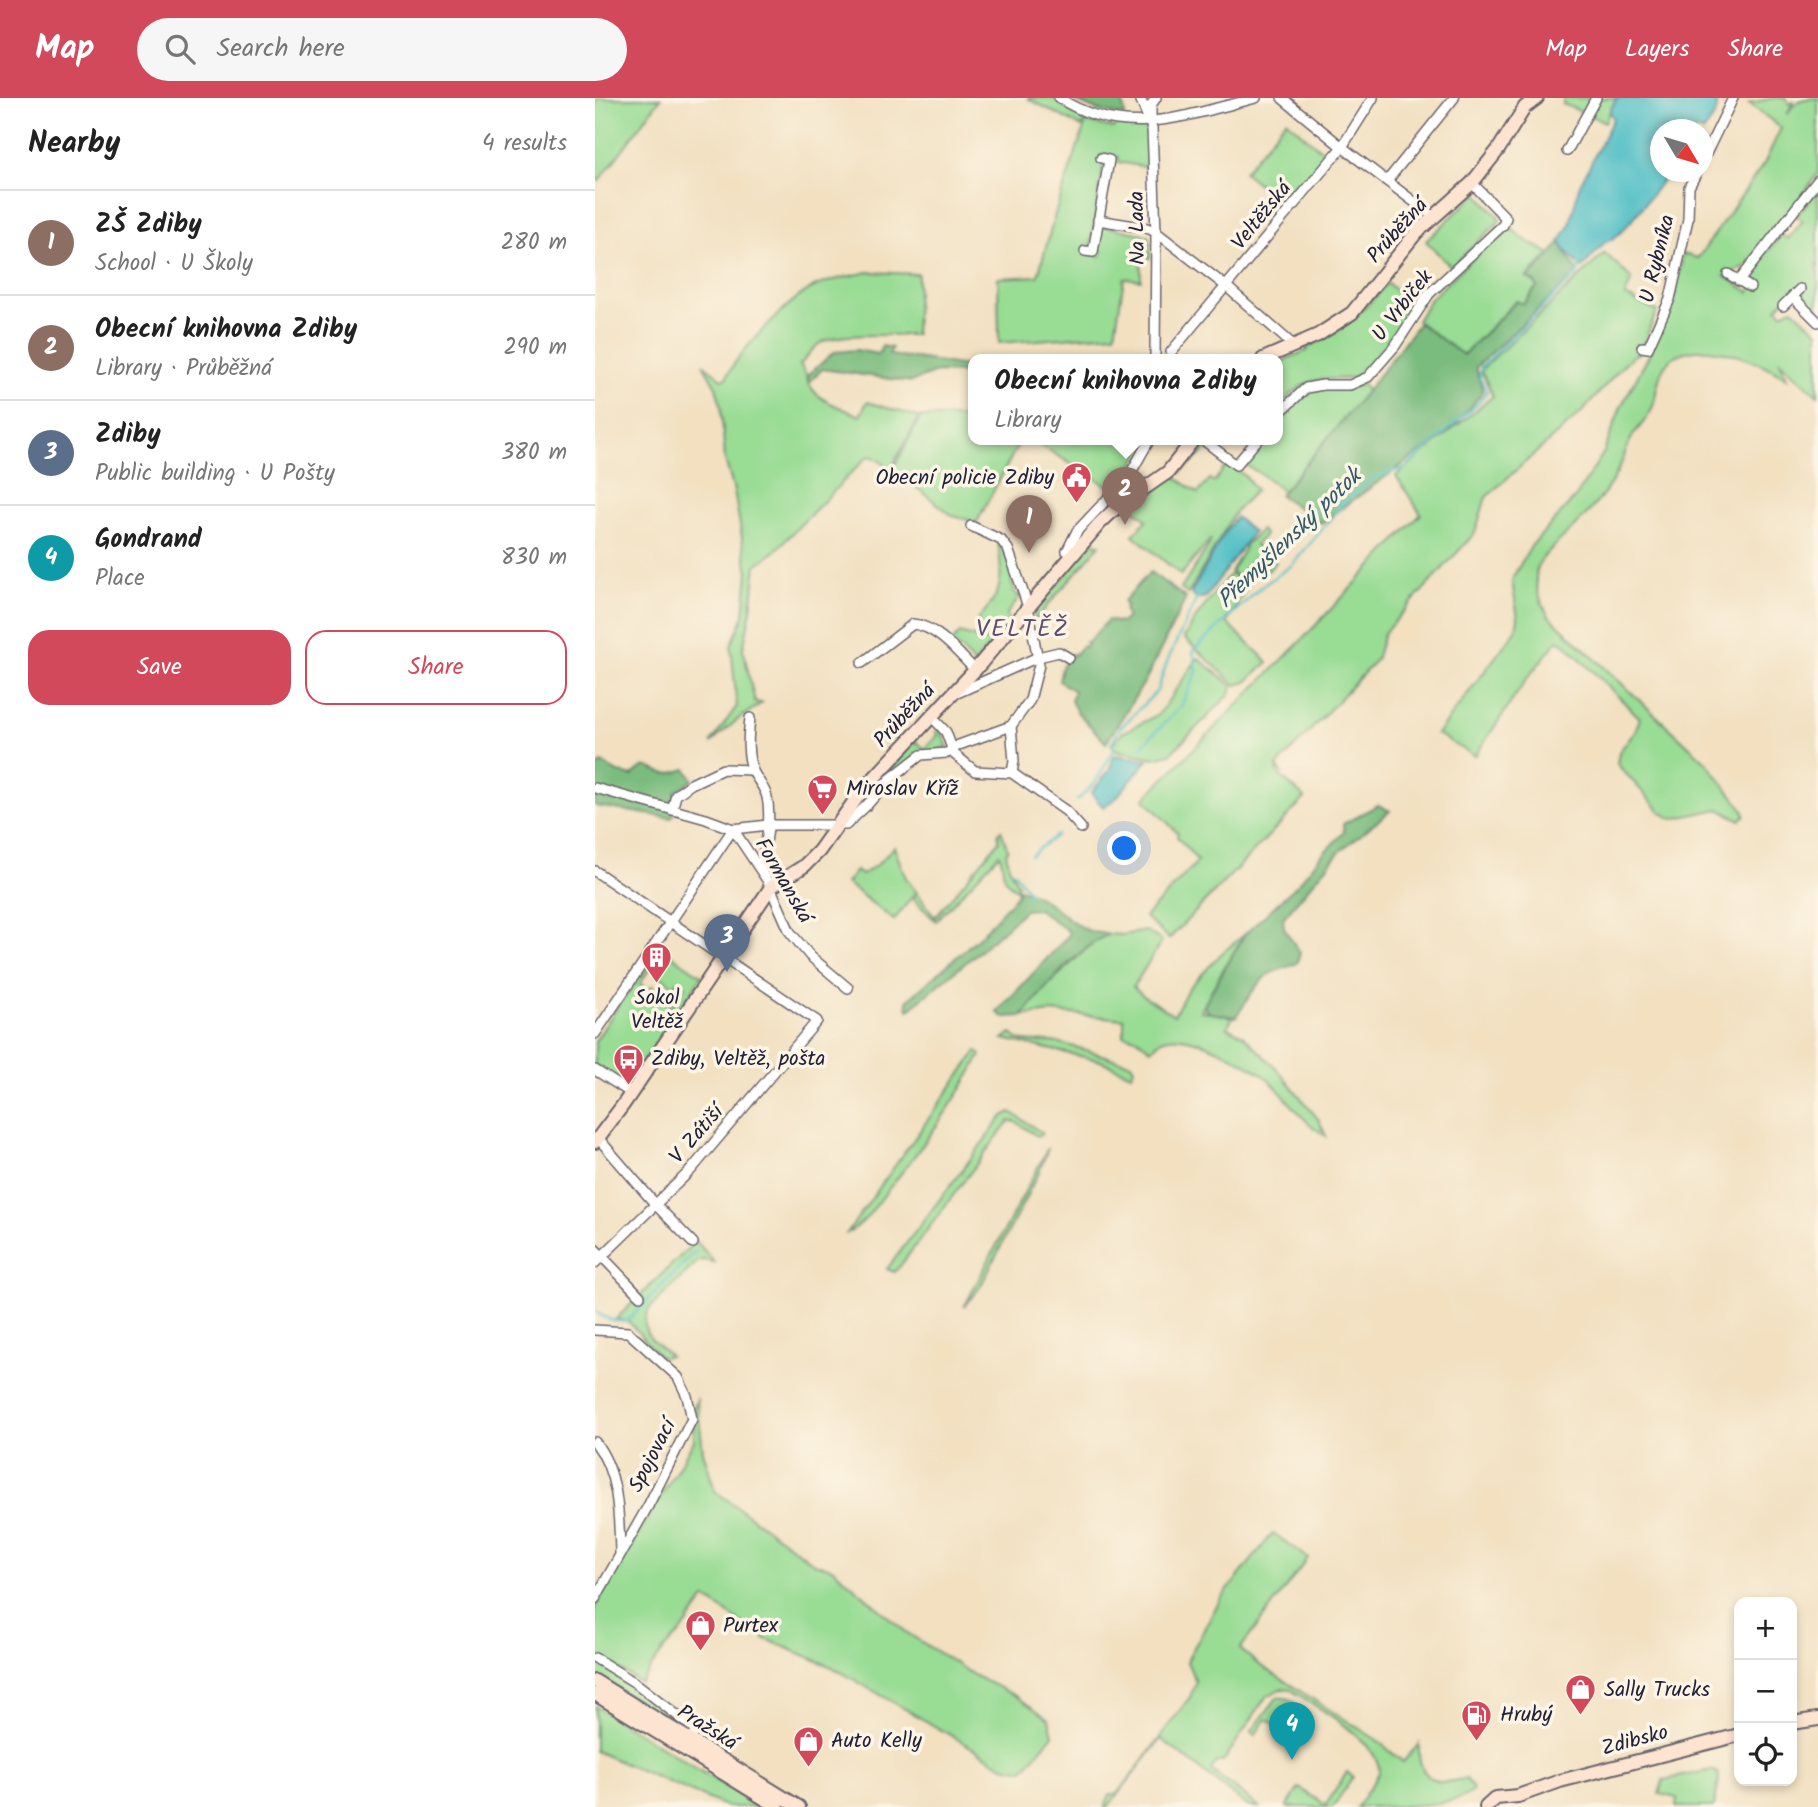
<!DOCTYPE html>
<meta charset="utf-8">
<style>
:root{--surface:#fff;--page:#f6f6f6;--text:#222;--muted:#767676;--line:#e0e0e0;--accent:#d1495b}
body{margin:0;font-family:Kalam,sans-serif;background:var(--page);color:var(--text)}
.controls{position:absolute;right:21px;bottom:21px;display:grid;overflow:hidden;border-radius:14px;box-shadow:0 4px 10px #0003}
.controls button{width:63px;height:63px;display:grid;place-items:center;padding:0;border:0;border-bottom:2px solid var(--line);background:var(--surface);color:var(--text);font:35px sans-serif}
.compass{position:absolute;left:1055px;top:21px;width:63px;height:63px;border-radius:50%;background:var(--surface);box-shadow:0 4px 10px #0003;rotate:128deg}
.you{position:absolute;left:530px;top:751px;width:24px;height:24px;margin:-18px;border:5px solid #fff;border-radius:50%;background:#1a73e8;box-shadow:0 0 0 10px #1a73e833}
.badge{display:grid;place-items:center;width:46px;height:46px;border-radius:50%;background:var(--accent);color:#fff;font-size:23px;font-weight:700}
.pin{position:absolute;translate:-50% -58px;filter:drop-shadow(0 2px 4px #0008)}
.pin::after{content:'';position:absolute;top:37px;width:24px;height:21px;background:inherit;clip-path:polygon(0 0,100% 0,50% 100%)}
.popup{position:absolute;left:373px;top:256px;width:315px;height:91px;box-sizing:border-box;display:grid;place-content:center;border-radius:14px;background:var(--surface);filter:drop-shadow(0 2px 5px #0005);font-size:23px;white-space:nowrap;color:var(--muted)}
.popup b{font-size:26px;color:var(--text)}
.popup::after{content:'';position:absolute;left:50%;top:100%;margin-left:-14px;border:14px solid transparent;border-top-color:var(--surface)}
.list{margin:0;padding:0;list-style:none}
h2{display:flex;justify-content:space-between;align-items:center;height:91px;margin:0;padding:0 28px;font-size:30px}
h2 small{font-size:23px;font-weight:400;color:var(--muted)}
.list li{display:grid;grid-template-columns:46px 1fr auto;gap:21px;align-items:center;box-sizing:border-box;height:105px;padding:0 28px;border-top:2px solid var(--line)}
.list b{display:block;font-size:26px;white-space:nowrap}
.list p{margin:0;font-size:23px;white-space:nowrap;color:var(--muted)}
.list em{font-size:23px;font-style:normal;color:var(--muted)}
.actions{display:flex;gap:14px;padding:21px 28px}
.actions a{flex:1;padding:16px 0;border:2px solid var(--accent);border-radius:21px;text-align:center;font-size:24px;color:var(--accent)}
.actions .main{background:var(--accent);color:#fff}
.icon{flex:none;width:38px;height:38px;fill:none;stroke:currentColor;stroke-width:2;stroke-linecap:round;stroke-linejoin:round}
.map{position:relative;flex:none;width:1223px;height:1709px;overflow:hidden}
header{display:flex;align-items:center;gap:42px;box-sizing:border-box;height:98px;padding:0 35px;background:var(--accent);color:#fff}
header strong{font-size:33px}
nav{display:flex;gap:38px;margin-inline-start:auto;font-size:24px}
.search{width:490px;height:63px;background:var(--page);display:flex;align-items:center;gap:18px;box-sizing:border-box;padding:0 24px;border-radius:38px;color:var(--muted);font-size:26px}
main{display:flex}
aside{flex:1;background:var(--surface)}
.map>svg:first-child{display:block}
.green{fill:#99dc94;stroke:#5e7f68;stroke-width:2;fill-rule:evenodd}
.forest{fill:#7abc7e;stroke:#4e6f5c;stroke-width:2}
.water{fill:#51bfc6;stroke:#3a7080;stroke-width:2}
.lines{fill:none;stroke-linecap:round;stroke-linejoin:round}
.stream{stroke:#51bfc6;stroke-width:2.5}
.street-casing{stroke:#6b646a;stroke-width:12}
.secondary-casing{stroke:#6b646a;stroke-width:16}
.street{stroke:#fff;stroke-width:9}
.secondary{stroke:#fde4d1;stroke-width:12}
.labels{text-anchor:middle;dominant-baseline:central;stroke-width:7;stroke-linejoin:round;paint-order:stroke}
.street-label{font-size:21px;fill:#22223b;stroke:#fcf5e5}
.poi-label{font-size:21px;fill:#22223b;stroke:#fcf5e5;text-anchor:start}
.water-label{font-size:23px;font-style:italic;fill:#32596c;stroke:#fcf5e5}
.quarter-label{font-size:24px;letter-spacing:2px;fill:#5e4d71;stroke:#fcf5e5}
</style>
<header>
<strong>Map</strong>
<div class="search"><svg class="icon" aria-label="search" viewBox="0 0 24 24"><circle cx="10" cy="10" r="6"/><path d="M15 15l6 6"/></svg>Search here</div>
<nav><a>Map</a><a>Layers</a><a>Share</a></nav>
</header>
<main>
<aside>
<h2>Nearby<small>4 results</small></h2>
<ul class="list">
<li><span class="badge" style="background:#8d6e63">1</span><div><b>ZŠ Zdiby</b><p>School · U Školy</p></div><em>280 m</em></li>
<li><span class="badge" style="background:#8d6e63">2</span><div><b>Obecní knihovna Zdiby</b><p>Library · Průběžná</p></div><em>290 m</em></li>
<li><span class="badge" style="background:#5c6f8a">3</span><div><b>Zdiby</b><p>Public building · U Pošty</p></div><em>380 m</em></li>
<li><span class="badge" style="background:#0f9aa8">4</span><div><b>Gondrand</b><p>Place</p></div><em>830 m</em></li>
</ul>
<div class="actions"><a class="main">Save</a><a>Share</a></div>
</aside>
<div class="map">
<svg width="1223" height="1709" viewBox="0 0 1223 1709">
<rect width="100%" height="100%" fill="#fcf5e5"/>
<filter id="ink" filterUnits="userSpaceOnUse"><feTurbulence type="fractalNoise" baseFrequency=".0143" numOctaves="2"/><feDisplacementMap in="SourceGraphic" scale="14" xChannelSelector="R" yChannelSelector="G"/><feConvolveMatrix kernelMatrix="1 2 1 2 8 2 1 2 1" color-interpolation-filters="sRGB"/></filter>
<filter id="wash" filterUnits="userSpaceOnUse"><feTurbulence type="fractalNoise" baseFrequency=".00686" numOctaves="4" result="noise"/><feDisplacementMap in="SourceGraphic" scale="28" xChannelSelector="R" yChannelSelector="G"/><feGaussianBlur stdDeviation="1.57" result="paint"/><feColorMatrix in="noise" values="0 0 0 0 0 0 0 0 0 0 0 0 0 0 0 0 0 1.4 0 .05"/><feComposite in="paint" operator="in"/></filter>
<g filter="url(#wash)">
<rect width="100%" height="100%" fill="#f2e0c1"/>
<g class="green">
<path d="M3 0H66L4 83 0 79V5Z"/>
<path d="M432 0H457L490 19 487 29Z"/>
<path d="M968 0H1021L1010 24 968 6Z"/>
<path d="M1179 0H1190L1194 6 1198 4 1192 17C1200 2 1207 0 1223 0V76L1150 169 1130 178 1154 194 1158 188 1156 173 1186 137 1193 141 1208 123 1201 118 1223 92V217L1207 202 1209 194 1202 189 1182 210 1187 215 1197 210 1223 234V297L1191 269 1184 261 1192 280C1165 263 1107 239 1077 260 1062 271 1063 291 1058 308 1054 322 1041 330 1035 343 1031 351 1029 360 1025 368 1014 393 996 413 977 431 967 441 950 454 944 466 936 483 945 503 953 517L1111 664 1148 711 1150 717 1145 722 1124 711 1077 721 1066 714 1022 666 1024 654 1040 634 1045 620 971 547 963 542 931 582 880 658 842 636 921 532 923 520 917 483 919 477 937 447 980 400 1009 354 1026 309 1052 261 1081 195 1088 156 1103 160 1170 64 1186 30 1154 5Z"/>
<path d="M691 22 732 57 691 108 649 74Z"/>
<path d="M491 24 519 30 523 24 547 29 553 33 556 70 523 64V59L506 57 509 65 495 149 489 155 506 158 507 154 503 150 506 130 509 128 553 137 555 145V160H546V182L529 180 520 236 404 245 403 180 443 178 460 116Z"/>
<path d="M882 95 905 120 903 125 856 169 831 143Z"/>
<path d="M913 127 927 140 955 156 932 179 940 185 942 189 928 206 921 203 868 257 822 223 835 201Z"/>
<path d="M1010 155 1037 181 1030 198 1062 213 1044 256H1041L1030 265 989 312 891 399 880 435 789 535 781 562 682 668 688 676 682 671V675L710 700 574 841 550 819 603 763 582 739 583 735 549 701 705 544 826 416 801 378 898 298 886 272Z"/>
<path d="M273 174 323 176 320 237C297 238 242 233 224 246 217 251 211 260 205 267 211 274 212 281 215 287 223 304 249 310 265 318L272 304 324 319 296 370 276 358 272 359 179 454 161 467 156 512 148 551 160 604 167 605 142 622 116 645 142 608 136 548 149 517 153 474 139 393 130 361 126 308 121 289 108 266 127 281 131 280C143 254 195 200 221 188 237 181 256 178 273 174Z"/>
<path d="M792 185 820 208C808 228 785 269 763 278 753 282 746 281 736 281 712 280 697 293 682 311V265L713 252 711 250C751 231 764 218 792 185Z"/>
<path d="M768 286 772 294 688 393 669 378 649 366 669 341H682V325C694 311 705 293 724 291 740 289 753 292 768 286Z"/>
<path d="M326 319H378V341H426L382 424 358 418 298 371Z"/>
<path d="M435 341H551L539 366 516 390Z"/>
<path d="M604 344 616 352H611L580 379 603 395 615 381 619 384 633 365 650 378 661 392 640 414 593 496 586 491 614 447 616 441 586 477 538 437 552 422 537 409 581 375Z"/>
<path d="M666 432 670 437 660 447 666 453 668 450 681 464 673 473 660 460 643 479 636 474 650 450 649 448Z"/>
<path d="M403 444 408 449 420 480 416 483 421 497H426L412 516 414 525 380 565 377 564 367 552 356 545 365 535 391 543 395 531 380 526C385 518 392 511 397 504 410 486 405 464 403 444Z"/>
<path d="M499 444 505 447 440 522 439 514Z"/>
<path d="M635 476 653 486 632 525 673 564 651 584 641 587 589 540 602 518Z"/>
<path d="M603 560 638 588 634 597 575 656 559 660 521 652 517 646 527 635 564 616Z"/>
<path d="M345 630 353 649 321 658 250 722 266 699 320 643 330 651 343 637 341 634Z"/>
<path d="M406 732 413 752 411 755 415 772 423 787 422 791C402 781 412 772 404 756L341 823 319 802 320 795 299 822 251 785 261 773 266 777 282 767 299 749 311 780 340 819 404 743 403 735Z"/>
<path d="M551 833 567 843 538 889 550 899 579 917 593 891 626 856 650 836C633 861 619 887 606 913L638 919 632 929 648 937 685 974 724 1022 731 1038C707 1024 693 1000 673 981 654 965 593 932 569 941 564 943 561 948 556 951L541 940 529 937V921L456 914 427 918 449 891 501 842 514 836 527 837Z"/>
<path d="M63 848 107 878 35 984 32 982 29 986 0 967V943ZM57 867 67 874 64 878 79 888 83 883 90 888 76 908 69 903 72 898 57 888 54 892 45 885Z"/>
<path d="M416 935C425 948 442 942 456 944 484 947 509 960 536 965L539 970 536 976 503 962 408 941Z"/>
<path d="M382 953 386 957C360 1005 327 1049 293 1092 281 1107 269 1127 252 1135Z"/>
<path d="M416 1014 447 1035 446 1037 442 1038 421 1024 414 1023 305 1168 299 1174 292 1171 408 1018Z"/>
<path d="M453 1050 445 1072 385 1189 369 1209Z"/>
<path d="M101 1143 119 1164 110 1162 103 1163 54 1211C42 1236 58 1242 75 1258L65 1259 34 1224 21 1221Z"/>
<path d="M102 1302 108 1353 120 1393 219 1465 237 1470 311 1534 380 1578 421 1598 454 1621 458 1637 428 1672 409 1668 237 1569 171 1541 110 1500 84 1537C73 1543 53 1573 46 1585L0 1556V1508L99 1343 98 1310Z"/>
<path d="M678 1435 713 1460 645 1551 663 1566 782 1642 808 1664 824 1646C823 1663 827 1682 849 1684 856 1684 864 1681 871 1681L878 1691C872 1709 785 1709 762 1709L784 1675C786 1643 720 1608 696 1592L685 1591 671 1599 628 1664H621L616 1672 664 1709H654L566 1641 513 1709H510L515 1696 520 1697 528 1689 595 1599 601 1584 592 1564 595 1557 625 1502Z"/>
<path d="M0 1562C29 1581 54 1603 83 1623L82 1627 0 1576Z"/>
<path d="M682 1600C711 1598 699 1619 690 1633L671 1621 660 1637 656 1634Z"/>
<path d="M0 1608 164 1709H132L0 1653Z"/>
<path d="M1116 1672 1123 1675 1124 1681 1119 1709H1081L1082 1700 1064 1696 1068 1682Z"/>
<path d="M752 1674 758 1679 738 1709H692L704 1690 731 1707Z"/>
</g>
<g class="forest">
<path d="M474 0H527L530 18 501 12Z"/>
<path d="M965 145 983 174 881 269 888 294 856 332 726 425 685 397 771 294 824 225 868 257 922 203 928 206 942 189 940 184 932 180 944 170Z"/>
<path d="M287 248 297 250 294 257 321 260 378 269V275L341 274 316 284 227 271 214 285 213 284V277L239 254 261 252 284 256Z"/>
<path d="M555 474 591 500 550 583 511 645 482 614 476 603 479 593 464 583 467 569 477 556 479 557 487 548 490 549 492 546 490 544 494 543 513 522 526 525 532 519 529 510 531 507 528 504Z"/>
<path d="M7 665 23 674 37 678C52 662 52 670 68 675 75 677 85 673 91 671L98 682 80 694V715L76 720 0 708V669Z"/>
<path d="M783 707 795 713 745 753 688 820 689 830 705 855 702 865C694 870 683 871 676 875 661 884 651 905 641 919L615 915 609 909 613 899 650 836 703 786 724 760 749 734 748 726Z"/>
<path d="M422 791C450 794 467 821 492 832 499 835 507 835 514 836 482 851 450 890 427 918L408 919 402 914 474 837 473 833 443 811 430 812 386 852 313 912 312 903 385 838 423 796Z"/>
</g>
<g class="water">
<path d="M1022 0H1119L1122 2C1124 16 1116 23 1108 34V32H1066V74H1074C1061 88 1027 143 1010 144L987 170 970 152 965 143 975 126 984 89 1018 21 1015 13Z"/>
<path d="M641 419 658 434 611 499 601 501 596 495 629 436Z"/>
<path d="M519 657 553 662 521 700 508 709 496 695 514 673Z"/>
</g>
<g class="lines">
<g class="stream">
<path d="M708 415 748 404"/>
<path d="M547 648 586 608 602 574 598 553 666 489 697 467 751 403 780 379 810 370 883 305 892 294 885 280 886 269 983 175 985 165"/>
<path d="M482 702C502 686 508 672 519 650L516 646 525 630 562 593 572 564 602 500"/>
<path d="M436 757 462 737"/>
<path d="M418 773 435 795 433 797"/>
<path d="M0 1213C9 1220 20 1225 32 1223L101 1153"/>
</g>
</g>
</g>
<g filter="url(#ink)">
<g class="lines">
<defs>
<g id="street">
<path d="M464 0C530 43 592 17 661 0"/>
<path d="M545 0 557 30 561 134 560 261"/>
<path d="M687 0 747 49 839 119"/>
<path d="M556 19V7L561 0"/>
<path d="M972 53 1001 0"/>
<path d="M1108 62 1138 0"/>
<path d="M792 83 859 0"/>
<path d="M503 122 552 130 561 134 632 189 698 247"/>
<path d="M490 153 498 154 514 62 506 60"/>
<path d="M1133 176 1155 189"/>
<path d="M1144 183 1223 82"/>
<path d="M1198 199 1223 224"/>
<path d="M1188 208 1205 191"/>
<path d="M1047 249 1053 250 1075 201 1093 121 1094 89 1102 74"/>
<path d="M576 254 747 49 778 0"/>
<path d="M682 317 711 290 728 287H755L773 279 800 248 834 196 908 127 911 120 877 85"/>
<path d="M607 341 641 367 663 341"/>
<path d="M477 457 472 453 482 433 534 378 555 341"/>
<path d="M267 565 318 526C342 528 364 556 380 572"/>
<path d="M360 596 443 559 464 554 474 560"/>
<path d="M336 618 351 634 359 656 380 673 417 675 471 713 486 730"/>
<path d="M155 620C153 638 151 659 159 675 163 683 170 690 172 699 177 723 170 748 166 771"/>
<path d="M416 628 419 663 417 675"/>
<path d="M0 690 111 721 138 731 172 782 195 834 215 858 253 890"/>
<path d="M77 712 81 697 96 686 128 671 157 672"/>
<path d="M0 773 222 923 96 1072 0 1165"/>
<path d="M0 936 138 731 173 727H251L272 707 295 681 326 657 352 655 364 647 416 628 435 602 444 567 433 509 426 488 413 451 406 442 376 428"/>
<path d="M0 972 36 995"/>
<path d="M3 1040 61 1107 98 1145"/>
<path d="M0 1151 45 1198"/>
<path d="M0 1232 33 1234 83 1279 92 1298 97 1321 53 1408 0 1501"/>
<path d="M0 1344C24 1375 24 1417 25 1455"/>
<path d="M0 1560 42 1586 101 1632 92 1647"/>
</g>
<g id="secondary">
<path d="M668 261 723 237 757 215 821 135 877 85 903 52 930 9 942 0"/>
<path d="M0 1044 28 1007 176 789 209 768 224 753 266 694 380 572 504 426 521 410 573 374 599 341"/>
<path d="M0 1583 204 1709"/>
<path d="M0 1596 183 1709"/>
<path d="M1197 1625 1223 1621"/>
<path d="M891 1709 901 1700 923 1698 965 1683 1144 1637"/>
</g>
</defs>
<use href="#street" class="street-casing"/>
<use href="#secondary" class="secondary-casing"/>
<use href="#street" class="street"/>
<use href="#secondary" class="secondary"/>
</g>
</g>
<defs>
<symbol id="civic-pin" viewBox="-11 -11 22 30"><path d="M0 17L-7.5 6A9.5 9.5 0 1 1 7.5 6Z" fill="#d1495b" stroke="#fcf5e5"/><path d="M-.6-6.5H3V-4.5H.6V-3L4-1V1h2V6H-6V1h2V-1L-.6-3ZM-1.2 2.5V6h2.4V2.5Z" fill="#fff"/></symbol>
<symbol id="supermarket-pin" viewBox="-11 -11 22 30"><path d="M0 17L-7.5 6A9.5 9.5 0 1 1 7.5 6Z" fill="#d1495b" stroke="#fcf5e5"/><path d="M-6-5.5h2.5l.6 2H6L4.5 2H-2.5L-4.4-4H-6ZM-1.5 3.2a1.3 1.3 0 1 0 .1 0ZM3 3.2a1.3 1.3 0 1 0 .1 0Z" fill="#fff"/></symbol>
<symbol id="building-pin" viewBox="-11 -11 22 30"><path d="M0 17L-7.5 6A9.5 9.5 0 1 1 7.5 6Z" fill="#d1495b" stroke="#fcf5e5"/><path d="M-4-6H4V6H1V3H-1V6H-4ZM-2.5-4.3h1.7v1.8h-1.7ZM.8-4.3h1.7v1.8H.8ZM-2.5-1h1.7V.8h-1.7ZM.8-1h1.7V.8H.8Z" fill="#fff"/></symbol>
<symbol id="bus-pin" viewBox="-11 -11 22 30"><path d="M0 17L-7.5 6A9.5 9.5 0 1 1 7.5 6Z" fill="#d1495b" stroke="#fcf5e5"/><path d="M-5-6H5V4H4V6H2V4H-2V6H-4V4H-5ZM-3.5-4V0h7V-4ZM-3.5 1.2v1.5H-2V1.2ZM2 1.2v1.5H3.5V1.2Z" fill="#fff"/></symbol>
<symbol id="shop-pin" viewBox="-11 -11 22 30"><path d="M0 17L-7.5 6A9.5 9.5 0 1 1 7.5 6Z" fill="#d1495b" stroke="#fcf5e5"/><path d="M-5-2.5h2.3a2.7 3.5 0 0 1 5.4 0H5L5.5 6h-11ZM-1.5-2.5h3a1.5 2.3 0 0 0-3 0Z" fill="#fff"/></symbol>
<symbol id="fuel-pin" viewBox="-11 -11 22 30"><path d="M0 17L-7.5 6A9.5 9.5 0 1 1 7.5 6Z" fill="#d1495b" stroke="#fcf5e5"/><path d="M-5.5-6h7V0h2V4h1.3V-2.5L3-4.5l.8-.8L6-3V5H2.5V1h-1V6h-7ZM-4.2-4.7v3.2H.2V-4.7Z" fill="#fff"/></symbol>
</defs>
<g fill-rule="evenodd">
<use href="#civic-pin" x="464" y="362" width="35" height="47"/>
<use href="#supermarket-pin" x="210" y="674" width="35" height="47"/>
<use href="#building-pin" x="44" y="842" width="35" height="47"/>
<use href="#bus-pin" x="16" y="944" width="35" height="47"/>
<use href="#shop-pin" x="88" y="1510" width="35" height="47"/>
<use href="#shop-pin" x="968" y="1574" width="35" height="47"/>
<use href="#fuel-pin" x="864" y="1600" width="35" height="47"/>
<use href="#shop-pin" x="196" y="1626" width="35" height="47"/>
</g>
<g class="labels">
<g class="street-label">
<text transform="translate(667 118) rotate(-51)">Veltěžská</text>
<text transform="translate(543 130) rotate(-91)">Na Lada</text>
<text transform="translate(803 133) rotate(-48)">Průběžná</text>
<text transform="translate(1063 161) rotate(-76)">U Rybníka</text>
<text transform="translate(808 208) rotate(-52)">U Vrbiček</text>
<text transform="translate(310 618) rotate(-47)">Průběžná</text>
<text transform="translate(188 783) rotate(60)">Formanská</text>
<text transform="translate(102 1037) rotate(-49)">V Zátiší</text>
<text transform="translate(58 1358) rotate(-63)">Spojovací</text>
<text transform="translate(112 1630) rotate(32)">Pražská</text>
<text transform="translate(1040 1643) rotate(-15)">Zdibsko</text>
</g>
<g class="poi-label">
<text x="459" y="380" text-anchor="end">Obecní policie Zdiby</text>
<text x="251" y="691">Miroslav Kříž</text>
<text x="62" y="900" text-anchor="middle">Sokol<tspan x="62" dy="24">Veltěž</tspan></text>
<text x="56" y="961">Zdiby, Veltěž, pošta</text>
<text x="128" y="1528">Purtex</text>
<text x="1009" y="1592">Sally Trucks</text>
<text x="905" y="1617">Hrubý</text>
<text x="236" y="1643">Auto Kelly</text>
</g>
<g class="water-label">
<text transform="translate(695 441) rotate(-44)">Přemyšlenský potok</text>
</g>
<g class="quarter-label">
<text x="428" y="531">VELTĚŽ</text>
</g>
</g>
</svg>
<div class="controls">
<button>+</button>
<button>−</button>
<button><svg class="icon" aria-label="locate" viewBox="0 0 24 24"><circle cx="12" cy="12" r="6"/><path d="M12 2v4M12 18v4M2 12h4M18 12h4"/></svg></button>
</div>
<svg class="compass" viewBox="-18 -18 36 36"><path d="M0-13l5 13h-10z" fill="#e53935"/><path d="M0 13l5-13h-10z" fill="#767676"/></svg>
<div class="you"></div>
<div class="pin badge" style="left:434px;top:455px;background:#8d6e63">1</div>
<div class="pin badge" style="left:530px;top:427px;background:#8d6e63">2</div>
<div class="popup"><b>Obecní knihovna Zdiby</b>Library</div>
<div class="pin badge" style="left:132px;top:874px;background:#5c6f8a">3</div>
<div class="pin badge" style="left:697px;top:1662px;background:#0f9aa8">4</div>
</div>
</main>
